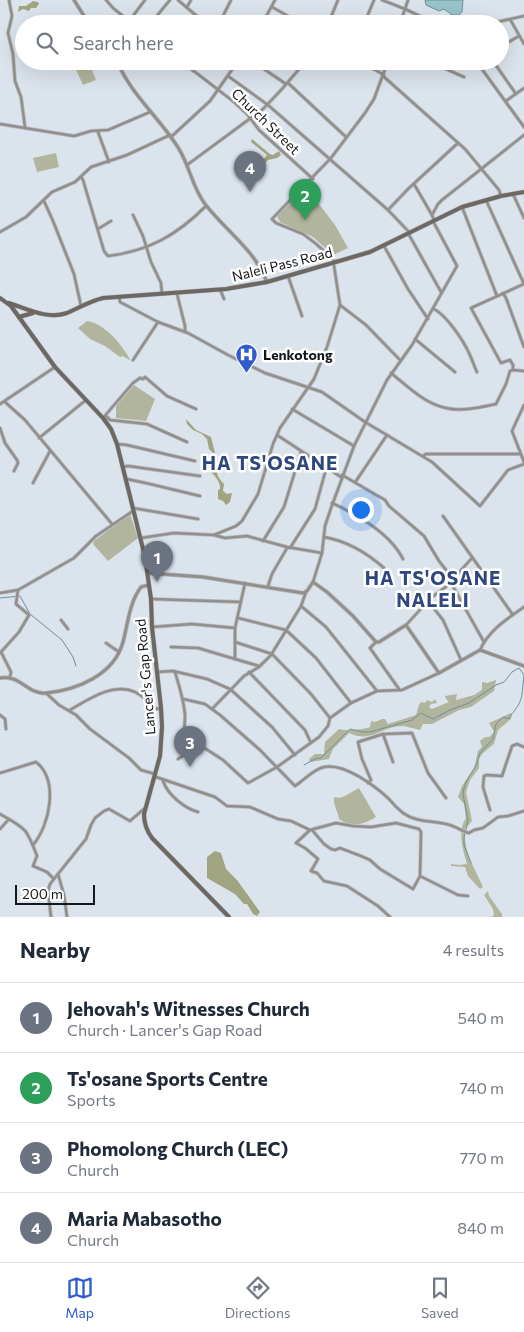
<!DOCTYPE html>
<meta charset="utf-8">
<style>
:root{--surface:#fff;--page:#f2f2f3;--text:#1f2937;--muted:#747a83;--line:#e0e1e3;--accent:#305bca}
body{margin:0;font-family:Commissioner,sans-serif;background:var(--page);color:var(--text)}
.scale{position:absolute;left:15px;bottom:12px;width:80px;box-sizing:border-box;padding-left:5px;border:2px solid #15181b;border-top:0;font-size:14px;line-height:18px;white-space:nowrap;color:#15181b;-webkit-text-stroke:4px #fff;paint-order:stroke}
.you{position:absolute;left:360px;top:509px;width:18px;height:18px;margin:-12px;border:4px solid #fff;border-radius:50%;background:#1a73e8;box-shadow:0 0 0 8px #1a73e833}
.badge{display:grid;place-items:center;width:32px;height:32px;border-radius:50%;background:var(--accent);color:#fff;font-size:16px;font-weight:700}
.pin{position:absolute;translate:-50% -41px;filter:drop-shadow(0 1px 2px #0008)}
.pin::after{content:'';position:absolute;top:26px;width:18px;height:15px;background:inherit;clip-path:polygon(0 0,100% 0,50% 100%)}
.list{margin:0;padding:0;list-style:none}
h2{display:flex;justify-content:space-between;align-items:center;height:65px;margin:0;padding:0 20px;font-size:21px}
h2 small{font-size:16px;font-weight:400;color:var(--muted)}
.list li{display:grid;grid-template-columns:32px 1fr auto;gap:15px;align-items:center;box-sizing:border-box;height:70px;padding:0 20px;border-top:1px solid var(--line)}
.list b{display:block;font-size:19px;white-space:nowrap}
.list p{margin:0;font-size:16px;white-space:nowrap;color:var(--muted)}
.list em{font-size:16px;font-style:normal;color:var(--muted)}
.icon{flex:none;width:28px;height:28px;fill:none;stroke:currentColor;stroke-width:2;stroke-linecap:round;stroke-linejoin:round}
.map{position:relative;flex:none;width:524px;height:917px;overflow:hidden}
.search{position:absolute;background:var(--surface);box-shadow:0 5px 20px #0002;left:15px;right:15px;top:15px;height:55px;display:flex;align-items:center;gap:12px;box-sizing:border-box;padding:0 18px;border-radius:28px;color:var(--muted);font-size:19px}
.sheet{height:345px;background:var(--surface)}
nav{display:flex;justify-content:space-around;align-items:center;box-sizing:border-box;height:70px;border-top:1px solid var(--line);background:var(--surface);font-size:14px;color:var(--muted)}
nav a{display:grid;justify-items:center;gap:2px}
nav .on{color:var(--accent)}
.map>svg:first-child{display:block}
.green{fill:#b2b59d}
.forest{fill:#a0a480}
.water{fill:#96c4ca;stroke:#6f9096}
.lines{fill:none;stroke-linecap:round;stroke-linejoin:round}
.stream{stroke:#6f9096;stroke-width:1}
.minor-casing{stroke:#b7bec7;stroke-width:4}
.tertiary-casing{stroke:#b7bec7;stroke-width:4.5}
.secondary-casing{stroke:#b7bec7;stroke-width:5}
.minor{stroke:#93908b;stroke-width:2.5}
.tertiary{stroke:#93908b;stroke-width:3}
.secondary{stroke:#6d6862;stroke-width:4}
.labels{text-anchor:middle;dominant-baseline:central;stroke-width:5;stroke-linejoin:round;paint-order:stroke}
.street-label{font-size:14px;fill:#15181b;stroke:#fff}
.poi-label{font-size:14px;font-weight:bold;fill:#15181b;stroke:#fff;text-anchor:start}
.district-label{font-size:19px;font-weight:bold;letter-spacing:1px;fill:#2e477f;stroke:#fff}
</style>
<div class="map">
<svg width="524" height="917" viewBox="0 0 524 917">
<rect width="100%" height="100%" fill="#dbe3ed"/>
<g class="green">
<path d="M80 61H86L92 70 96 80 83 85 74 65Z"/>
<path d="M56 153 59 167 37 172 33 158Z"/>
<path d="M306 187 335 225 348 248 333 255 313 237 280 222 277 216Z"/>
<path d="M87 321C106 324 122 345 131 361L123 356 120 357 105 346 90 339 78 328Z"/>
<path d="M134 385 155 399 146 421 116 418V406Z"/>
<path d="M130 514 138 538 108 561 93 544 94 541Z"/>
<path d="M496 680 494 691 471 707 459 710 432 724H423L420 730C415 729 409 727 404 726 382 725 373 744 349 733L333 749 329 759 310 762 309 759 315 754H324L325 742 339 729C346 731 363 730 370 727L371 721 375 722 382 719H385L388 724 416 715 419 705 421 702 425 703 427 700 432 702 435 699 437 703 431 704 429 707 432 709 449 702 446 699 445 696 457 694 456 700 474 695 482 690V682L487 683Z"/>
<path d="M511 713 512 714 511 719 498 730 494 744 483 753 479 759V768L470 780 466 792 472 821 465 829C463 851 474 867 483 887L480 889 468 876 465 867 451 866V864L459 865 467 864C463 851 457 830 466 818L464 804 458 797 462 786 474 768 478 751 482 747 480 741 485 737H489L494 732 489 723Z"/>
<path d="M359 788 376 817C364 824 352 829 339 819 338 811 333 805 334 797 344 800 350 792 359 788Z"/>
<path d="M488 891 489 896 502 914V917H492L494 915 493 909 484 895Z"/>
</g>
<g class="forest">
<path d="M33 1 38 2 39 4 36 8H31L29 11 23 9 18 12 19 6H26Z"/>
<path d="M252 139 270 154 273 155 279 151 281 155 277 158 268 160 264 164 262 161 267 155 251 142Z"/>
<path d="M186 419 196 430 211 437 215 453H213L209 449 207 439 202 434 193 430 187 424Z"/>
<path d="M213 461H216L217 464C215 472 218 478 224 484L223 491 227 494 232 493 230 502 226 505 223 501 218 499V490L220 489C221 483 215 476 211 472L213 468Z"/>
<path d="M215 851 221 853 226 869 237 880 260 912 257 916 253 914 247 904H244L235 894 207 878V857Z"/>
</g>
<path class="water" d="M425 0H463L462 12 459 15H452L444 9 439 11 426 5Z"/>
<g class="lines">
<g class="stream">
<path d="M0 598 20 596 30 614 62 640 73 657 76 666"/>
<path d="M304 765 315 759 321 758 350 729 363 732H370L412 720 421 713 433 719 450 710 469 703 496 685 504 682 512 672 519 668 524 675C521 701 524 699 508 719L503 717 496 724 493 739 480 753 477 764 467 780 464 788 463 794 468 821 464 838V845L471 863"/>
</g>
<defs>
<g id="minor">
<path d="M9 0 12 16 8 33 13 54 15 81 21 97 25 127"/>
<path d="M106 0 113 8 133 24"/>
<path d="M178 0 206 24"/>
<path d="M382 0 405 9 437 24"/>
<path d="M187 7 191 0"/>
<path d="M272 7 302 24"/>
<path d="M510 19 524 44"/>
<path d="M129 21 145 0"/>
<path d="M150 24 170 0"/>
<path d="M189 24 196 15"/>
<path d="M219 24 231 0"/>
<path d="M262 24 275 0"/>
<path d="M328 24 338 0"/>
<path d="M364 24 374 0"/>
<path d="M400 24 408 0"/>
<path d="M488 24 524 16"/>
<path d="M500 47 519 36"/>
<path d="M181 61 234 102 247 114 259 130 313 179"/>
<path d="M252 61 286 84"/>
<path d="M360 61 384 75"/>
<path d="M428 61 464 77"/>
<path d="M476 61 524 127"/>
<path d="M493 61 516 94"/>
<path d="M119 67 128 61"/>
<path d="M193 71 200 61"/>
<path d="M228 76 268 105 388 210 410 233"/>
<path d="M383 76 465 149 499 190 501 196"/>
<path d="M288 83 346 137"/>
<path d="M506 101 524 88"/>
<path d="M0 124 74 136 91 131 108 130 150 112"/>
<path d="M98 132 109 162"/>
<path d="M171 137 210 101 238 61"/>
<path d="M187 165 263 109 282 89 306 61"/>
<path d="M81 177 83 180 104 251 108 256C149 251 177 235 206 206"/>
<path d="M414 184 432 215"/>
<path d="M513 194 524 218"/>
<path d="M486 200 524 284"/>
<path d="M44 201 53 221 74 274 81 306"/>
<path d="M462 207 497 296"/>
<path d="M388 210 408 189 458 143"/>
<path d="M133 215 143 236 151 262 161 283 162 294"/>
<path d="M434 220 432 215 438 204 442 200 524 135"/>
<path d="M98 229 111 221"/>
<path d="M0 232 26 217 52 192 75 182 91 167 127 155 170 135"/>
<path d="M408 233 441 292"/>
<path d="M384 246 408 289 428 319"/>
<path d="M288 276 302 316"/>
<path d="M220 289 224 299"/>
<path d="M503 293 506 298 524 347"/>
<path d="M177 294 185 326V332"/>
<path d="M119 297 120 302 158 322 188 333 228 355 265 373 322 392 365 422 432 462 480 506 508 470 524 464"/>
<path d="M340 305 366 325 400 360"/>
<path d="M434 309C447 316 463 340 469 353 472 359 474 366 477 372"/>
<path d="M415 339 455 372"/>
<path d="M133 360 158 322"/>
<path d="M513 370 524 371"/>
<path d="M391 373C407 386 425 404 446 408 462 412 481 407 496 404L506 384 510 371 513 370V365L510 360 501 363 471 308 524 284"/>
<path d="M5 402 25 420 112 524"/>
<path d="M0 404 55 367"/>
<path d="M524 405 512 431 524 462"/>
<path d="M292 409 354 446"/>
<path d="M106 416 110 420 147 424 187 442"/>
<path d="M103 418 133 383 140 378 143 379 145 377 167 396 196 409"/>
<path d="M0 428 5 443 17 460 18 463 14 471"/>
<path d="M277 435 341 477"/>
<path d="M39 438 86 400"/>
<path d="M117 444 127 445 195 461"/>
<path d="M423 456 426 454H520"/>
<path d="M123 467 128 466 200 476"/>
<path d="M342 475 385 500 389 506 424 536 439 561 453 579 472 558"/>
<path d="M127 479 150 484 200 496"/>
<path d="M356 481 387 435"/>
<path d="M33 483 50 451"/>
<path d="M332 503C358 515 390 533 403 559"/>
<path d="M133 508 198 519"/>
<path d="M443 516 513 615"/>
<path d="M214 535 236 526 242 521 258 494 273 444 280 428 314 379 327 347 340 305 333 259 315 243 303 234 276 223 272 219 331 158 365 113 374 99 388 61"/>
<path d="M324 537C347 541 367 553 384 568"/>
<path d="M141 538 174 533 214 535 225 538 247 536 287 547 322 553"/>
<path d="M263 541 284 507 301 452"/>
<path d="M290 548 315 509 326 469"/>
<path d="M313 582 322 553 325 526 331 508 354 446 387 380 412 345 457 266 433 221"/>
<path d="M245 583 235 628V659L259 666"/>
<path d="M451 583 484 642"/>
<path d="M268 586 272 574 287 548"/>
<path d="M0 593 18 590 74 558 96 536 133 511"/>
<path d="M151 599 241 602"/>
<path d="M428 601 443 620 461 660"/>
<path d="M301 606 326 627 377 691"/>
<path d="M238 618 286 630 316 658 351 703"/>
<path d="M61 620 68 629"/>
<path d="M406 625 432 597 451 583"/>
<path d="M152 627 192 624 235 628"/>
<path d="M235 642 272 654 311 694 330 718"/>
<path d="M376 642 370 648 399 689"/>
<path d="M106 643 119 652"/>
<path d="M171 647 198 648 235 659"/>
<path d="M480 650C489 630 507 619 524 607"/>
<path d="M157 672 173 671 207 679 230 689 272 727 295 755"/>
<path d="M175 672C179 686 184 700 185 715 185 729 182 741 184 755L178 759"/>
<path d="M249 672 305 730 311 743"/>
<path d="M10 677 11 672 1 652 19 632 29 615 16 604 18 590"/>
<path d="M46 693 59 705 76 715 90 729 129 758 141 770 155 774"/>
<path d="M183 699 205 704 220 715 260 750 295 786C304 780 314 769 324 767 345 763 375 786 389 799 393 804 398 809 403 813 420 825 438 819 455 827 460 829 463 832 469 833L474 830 483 828 498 817 508 816 524 811"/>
<path d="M212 709 244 676 259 667 271 655 301 606 306 592"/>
<path d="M70 710C89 699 113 682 135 692 143 696 150 703 157 709L161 708"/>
<path d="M0 715 5 719 6 729"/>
<path d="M183 734 223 760 248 783 277 767 319 737 328 726 330 718 351 703 377 691 402 690 439 673"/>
<path d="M383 734 393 762"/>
<path d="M0 773 36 762C59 780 50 825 33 845"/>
<path d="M156 777 215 797 227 806 250 807 278 819 291 821 310 830 336 823 353 826 371 827 396 823 419 829 421 832 420 876"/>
<path d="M163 781C168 795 184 808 198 812"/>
<path d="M368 783 371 780 362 759 358 742 383 734 412 733 428 773 446 798"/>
<path d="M490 810 483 787 484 776 487 775 502 776 512 746 517 744 524 747"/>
<path d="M0 814C26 829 26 827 37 856L33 866 47 872 53 878"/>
<path d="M0 829 9 819"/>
<path d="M310 830 296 843 305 848 318 859 311 871 317 873 324 881 347 886 378 906 390 917"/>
<path d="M312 830 324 844 331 849 335 850 340 848 361 856 370 860 380 869 413 889 420 876 458 895 468 896"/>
<path d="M58 874 64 895 67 917"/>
<path d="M51 917 48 891 50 884 86 839 91 825 95 818 104 811 109 809 130 821 145 808"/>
</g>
<g id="tertiary">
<path d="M74 0 89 24"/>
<path d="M117 61C131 95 160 118 179 149 190 167 192 187 205 204 225 230 255 250 267 282"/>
<path d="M147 573 203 577 303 593 307 591 313 582 327 592 353 616 376 642H379L406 625 439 673 480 650 524 666"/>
<path d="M0 678C20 674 28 695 46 693 77 690 114 675 123 642 128 624 129 603 141 587L149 585"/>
</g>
<g id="secondary">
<path d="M0 298 11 306 55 367 103 418 111 429 117 444 145 557 151 599 152 627 161 708 162 727 160 756 144 814C144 823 146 830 152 838L229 917"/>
<path d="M9 303C27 309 48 320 67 313 79 308 90 301 103 298L226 289 267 282 370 252 462 207 501 196 524 192"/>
<path d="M19 317 33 313"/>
</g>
</defs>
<use href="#minor" class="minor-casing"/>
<use href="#tertiary" class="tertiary-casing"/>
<use href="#secondary" class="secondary-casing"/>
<use href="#minor" class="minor"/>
<use href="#tertiary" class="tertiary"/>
<use href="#secondary" class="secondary"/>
</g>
<defs>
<symbol id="hospital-pin" viewBox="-11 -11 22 30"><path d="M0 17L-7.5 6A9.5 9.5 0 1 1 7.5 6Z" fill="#305bca" stroke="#fff"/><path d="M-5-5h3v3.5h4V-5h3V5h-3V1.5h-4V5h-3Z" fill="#fff"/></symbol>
</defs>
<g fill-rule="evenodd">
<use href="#hospital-pin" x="234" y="342" width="25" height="34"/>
</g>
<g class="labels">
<g class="street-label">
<text transform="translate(266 121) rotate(44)">Church Street</text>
<text transform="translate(282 264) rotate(-14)">Naleli Pass Road</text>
<text transform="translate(145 677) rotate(-95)">Lancer's Gap Road</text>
</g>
<g class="poi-label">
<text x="263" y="354">Lenkotong</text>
</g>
<g class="district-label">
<text x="270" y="462">HA TS'OSANE</text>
<text x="433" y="577">HA TS'OSANE<tspan x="433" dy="22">NALELI</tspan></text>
</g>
</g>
</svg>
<div class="scale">200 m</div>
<div class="you"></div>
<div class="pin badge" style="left:157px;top:582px;background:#6b7280">1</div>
<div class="pin badge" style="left:305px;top:220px;background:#2e9e5b">2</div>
<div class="pin badge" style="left:190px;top:767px;background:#6b7280">3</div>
<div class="pin badge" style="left:250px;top:192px;background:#6b7280">4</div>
<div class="search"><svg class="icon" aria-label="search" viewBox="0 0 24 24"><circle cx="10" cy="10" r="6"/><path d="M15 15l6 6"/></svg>Search here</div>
</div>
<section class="sheet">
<h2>Nearby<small>4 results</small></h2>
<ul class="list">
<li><span class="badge" style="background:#6b7280">1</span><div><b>Jehovah's Witnesses Church</b><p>Church · Lancer's Gap Road</p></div><em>540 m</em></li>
<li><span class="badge" style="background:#2e9e5b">2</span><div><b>Ts'osane Sports Centre</b><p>Sports</p></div><em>740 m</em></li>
<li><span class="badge" style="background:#6b7280">3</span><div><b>Phomolong Church (LEC)</b><p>Church</p></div><em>770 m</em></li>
<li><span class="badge" style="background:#6b7280">4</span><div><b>Maria Mabasotho</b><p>Church</p></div><em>840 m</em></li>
</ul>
</section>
<nav>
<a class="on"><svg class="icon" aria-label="map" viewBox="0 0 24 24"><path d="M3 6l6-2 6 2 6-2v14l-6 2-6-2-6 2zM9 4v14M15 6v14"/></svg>Map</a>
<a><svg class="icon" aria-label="directions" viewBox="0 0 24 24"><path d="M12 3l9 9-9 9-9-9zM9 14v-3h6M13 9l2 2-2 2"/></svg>Directions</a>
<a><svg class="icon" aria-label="saved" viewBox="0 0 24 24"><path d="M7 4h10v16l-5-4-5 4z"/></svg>Saved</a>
</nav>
